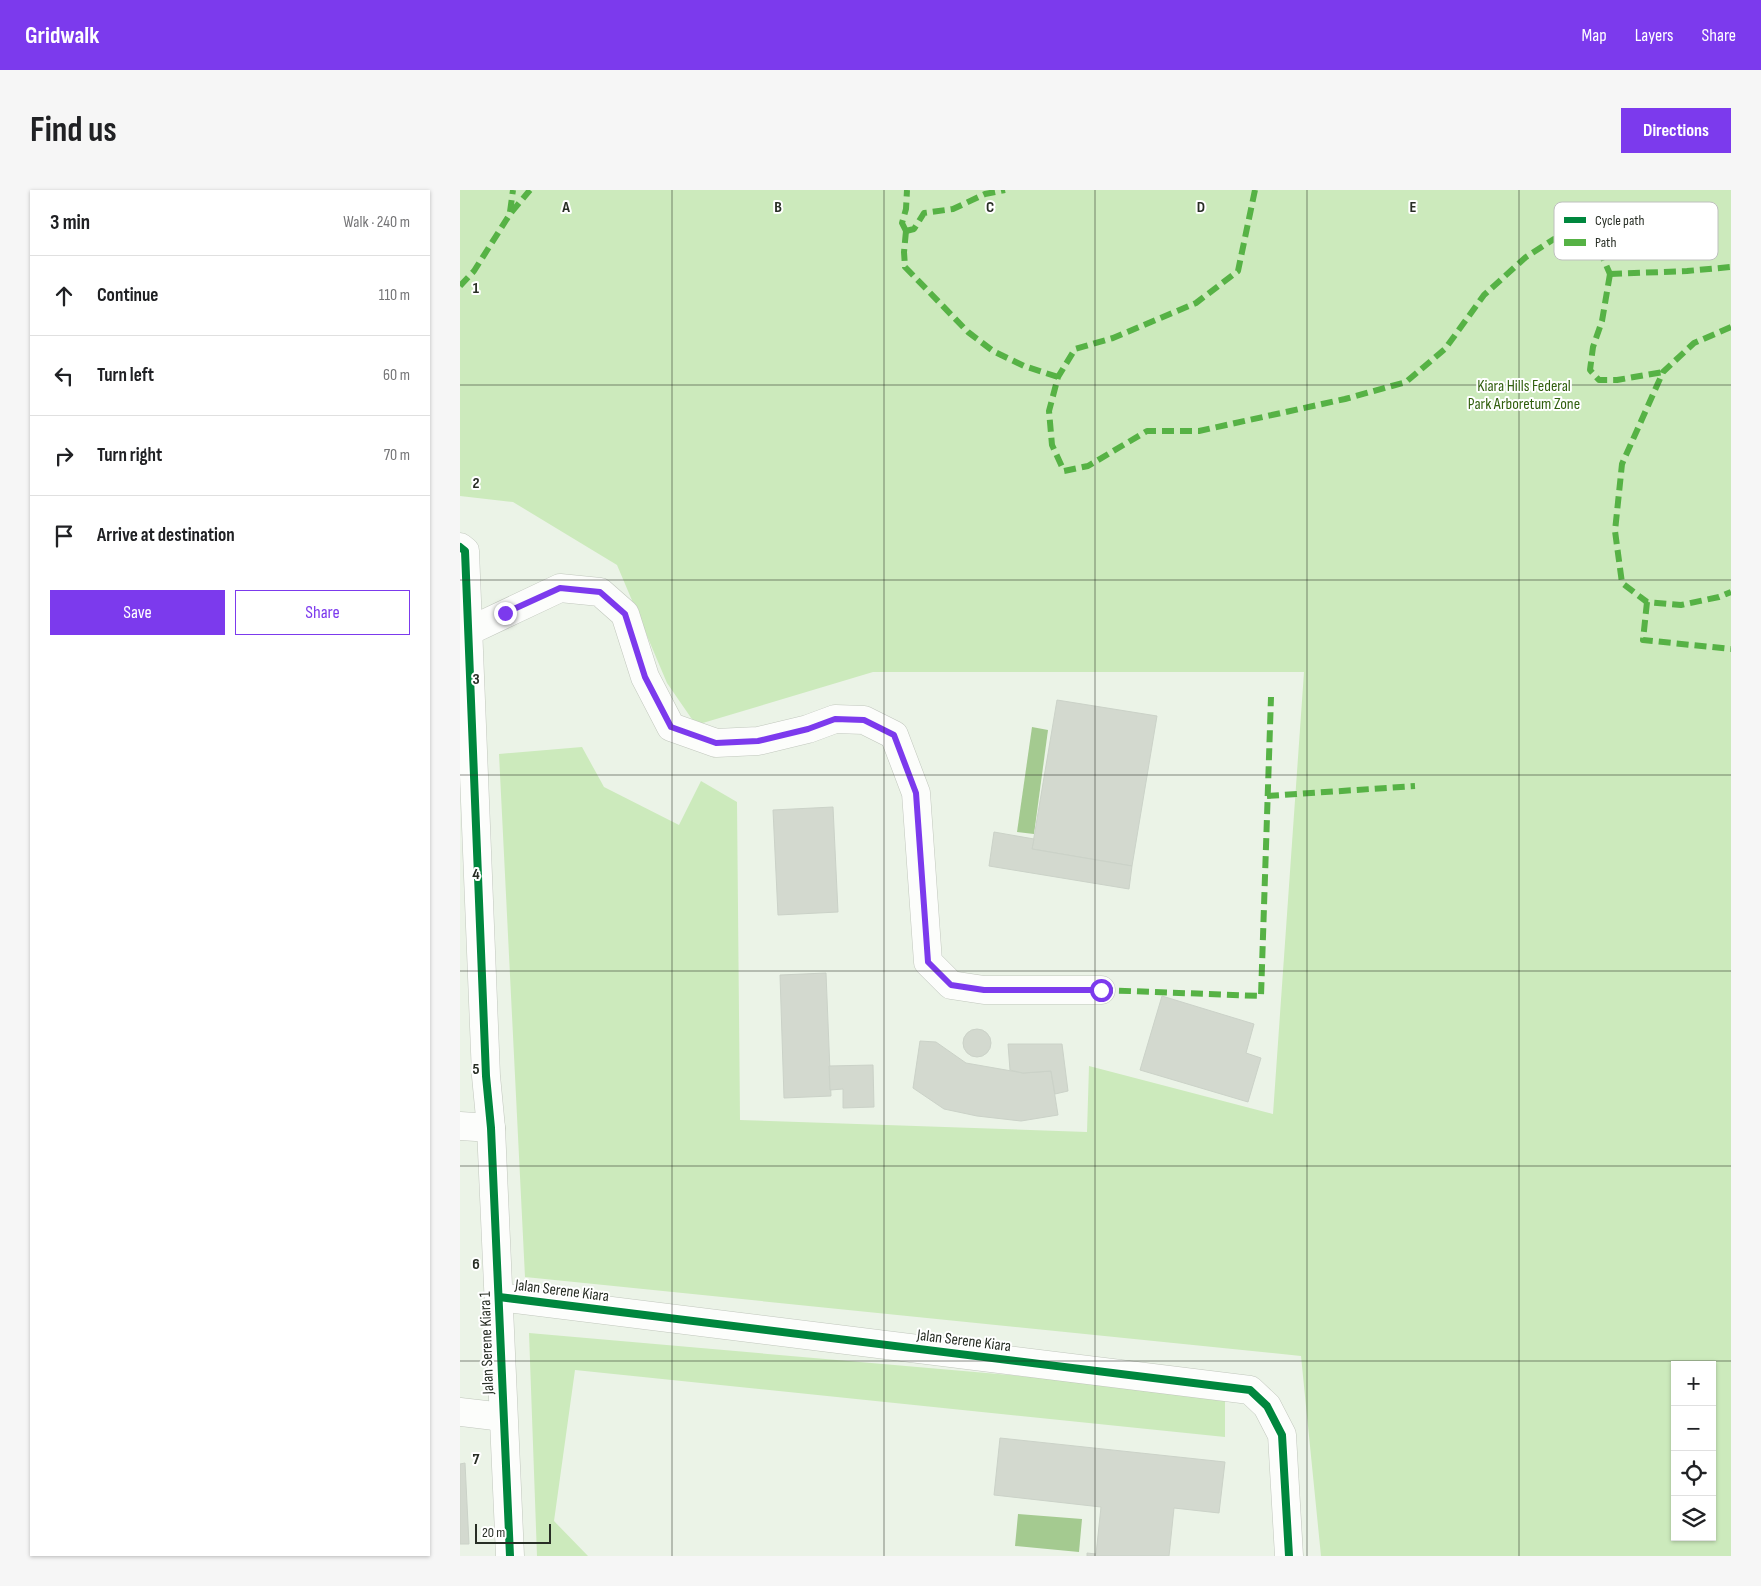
<!DOCTYPE html>
<meta charset="utf-8">
<style>
:root{--surface:#fff;--page:#f6f6f6;--text:#202124;--muted:#757577;--line:#e0e0e0;--accent:#7c3aed}
body{margin:0;font-family:"Sofia Sans Condensed",sans-serif;background:var(--page);color:var(--text)}
.controls{position:absolute;right:15px;bottom:15px;display:grid;overflow:hidden;border-radius:0px;box-shadow:0 1px 4px #0004}
.controls button{width:45px;height:45px;display:grid;place-items:center;padding:0;border:0;border-bottom:1px solid var(--line);background:var(--surface);color:var(--text);font:25px sans-serif}
.scale{position:absolute;left:15px;bottom:12px;width:76px;box-sizing:border-box;padding-left:5px;border:2px solid #282e25;border-top:0;font-size:14px;line-height:18px;white-space:nowrap;color:#282e25;-webkit-text-stroke:4px #fff;paint-order:stroke}
.stop{position:absolute;width:15px;height:15px;margin:-11px;border:4px solid #7c3aed;border-radius:50%;background:#fff}
.stop.end{background:#7c3aed;border-color:#fff;box-shadow:0 1px 5px #0008}
.list{margin:0;padding:0;list-style:none}
h2{display:flex;justify-content:space-between;align-items:center;height:65px;margin:0;padding:0 20px;font-size:21px}
h2 small{font-size:16px;font-weight:400;color:var(--muted)}
.list li{display:grid;grid-template-columns:32px 1fr auto;gap:15px;align-items:center;box-sizing:border-box;height:80px;padding:0 20px;border-top:1px solid var(--line)}
.list b{display:block;font-size:19px;white-space:nowrap}
.list em{font-size:16px;font-style:normal;color:var(--muted)}
.actions{display:flex;gap:10px;padding:15px 20px}
.actions a{flex:1;padding:11px 0;border:1px solid var(--accent);border-radius:0px;text-align:center;font-size:18px;color:var(--accent)}
.actions .main{background:var(--accent);color:#fff}
.icon{flex:none;width:28px;height:28px;fill:none;stroke:currentColor;stroke-width:2;stroke-linecap:round;stroke-linejoin:round}
.map{position:relative;flex:none;width:1271px;height:1366px;overflow:hidden;border-radius:0px}
header{display:flex;align-items:center;gap:30px;box-sizing:border-box;height:70px;padding:0 25px;background:var(--accent);color:#fff}
header strong{font-size:24px}
nav{display:flex;gap:28px;margin-inline-start:auto;font-size:18px}
.intro{display:flex;align-items:center;justify-content:space-between;box-sizing:border-box;height:120px;padding:0 30px}
h1{margin:0;font-size:35px}
.button{padding:12px 22px;border-radius:0px;background:var(--accent);color:#fff;font-size:18px;font-weight:700}
main{display:flex;gap:30px;padding:0 30px}
aside{flex:1;background:var(--surface);border-radius:0px;box-shadow:0 1px 4px #0004}
.map>svg:first-child{display:block}
.green{fill:#cceabc;fill-rule:evenodd}
.water{fill:#a4ca90}
.building{fill:#d3d9cf;stroke:#cbd2c8}
.lines{fill:none;stroke-linecap:round;stroke-linejoin:round}
.minor-casing{stroke:#c1c7bd;stroke-width:29}
.minor{stroke:#fcfdfb;stroke-width:28}
.quiet{stroke:#56b245;stroke-width:6;stroke-dasharray:12 6;stroke-linecap:butt}
.cycleway-casing{stroke:#fff;stroke-width:11}
.cycleway{stroke:#00873e;stroke-width:8}
.route{stroke:#7c3aed;stroke-width:6}
.grid{fill:none;stroke:#282e25;stroke-width:1;stroke-opacity:0.55}
.labels{text-anchor:middle;dominant-baseline:central;stroke-width:4;stroke-linejoin:round;paint-order:stroke}
.park-label{font-size:16px;fill:#315f0e;stroke:#fff}
.street-label{font-size:16px;fill:#282e25;stroke:#fff}
.key{fill:#fff;stroke:#bec0be;stroke-width:1}
.key-label{font-size:14px;fill:#282e25}
.grid-label{font-size:16px;text-anchor:middle;font-weight:bold;fill:#282e25;stroke:#fff;stroke-width:4;stroke-linejoin:round;paint-order:stroke}
</style>
<header>
<strong>Gridwalk</strong>
<nav><a>Map</a><a>Layers</a><a>Share</a></nav>
</header>
<div class="intro"><h1>Find us</h1><a class="button">Directions</a></div>
<main>
<aside>
<h2>3 min<small>Walk · 240 m</small></h2>
<ul class="list">
<li><svg class="icon" aria-label="ahead" viewBox="0 0 24 24"><path d="M12 20V5M6 11l6-6 6 6"/></svg><div><b>Continue</b></div><em>110 m</em></li>
<li><svg class="icon" aria-label="left" viewBox="0 0 24 24"><path d="M17 20v-9H6M10 6l-5 5 5 5"/></svg><div><b>Turn left</b></div><em>60 m</em></li>
<li><svg class="icon" aria-label="right" viewBox="0 0 24 24"><path d="M7 20v-9h11M14 6l5 5-5 5"/></svg><div><b>Turn right</b></div><em>70 m</em></li>
<li><svg class="icon" aria-label="arrive" viewBox="0 0 24 24"><path d="M6 21V4h12l-3 4 3 4H6"/></svg><div><b>Arrive at destination</b></div></li>
</ul>
<div class="actions"><a class="main">Save</a><a>Share</a></div>
</aside>
<div class="map">
<svg width="1271" height="1366" viewBox="0 0 1271 1366">
<rect width="100%" height="100%" fill="#ebf3e7"/>
<g class="green">
<path d="M0 0H1271V1366H861L841 1166 65 1087 39 564 122 557 144 597 219 635 241 591 277 612 280 930 627 942 629 876 813 924 844 482H413L236 535 207 493 157 375 53 312 0 306ZM1215 1175H1252V1347H1215Z"/>
<path d="M69 1143 765 1204V1247L115 1180 94 1331 128 1366H77Z"/>
</g>
<g class="water">
<path d="M572 537 588 540 574 644 557 642Z"/>
<path d="M558 1324 622 1329 619 1362 555 1356Z"/>
</g>
<g class="building">
<path d="M597 510 697 526 672 676 572 659Z"/>
<path d="M373 617 378 722 318 725 313 620Z"/>
<path d="M534 642 574 649 572 659 672 676 669 699 529 676Z"/>
<path d="M366 783 371 906 324 908 320 785Z"/>
<path d="M702 806 794 834 786 863 801 868 788 912 680 880Z"/>
<circle cx="517" cy="853" r="14"/>
<path d="M460 851 476 852 506 873 563 883 591 881 598 925 561 931 517 926 484 919 453 898Z"/>
<path d="M548 854H602L608 901 595 904 591 881 563 883 550 880Z"/>
<path d="M413 875 414 917 383 918V899L370 900 369 876Z"/>
<path d="M540 1248 765 1272 759 1323 714 1318 709 1366H627V1363L636 1364 641 1317 534 1305Z"/>
<path d="M5 1273 9 1354H0V1274Z"/>
</g>
<g class="lines">
<defs>
<g id="minor">
<path d="M0 357 5 361 26 886 31 938 50 1366"/>
<path d="M9 441 100 398 140 402 165 424 185 487 211 537 256 553 298 551 348 539 375 529 404 530 434 545 456 603 468 772 491 795 524 800H641"/>
<path d="M0 936 31 938"/>
<path d="M39 1107 790 1200 807 1216 822 1245 829 1366"/>
<path d="M0 1222 43 1227"/>
</g>
</defs>
<use href="#minor" class="minor-casing"/>
<use href="#minor" class="minor"/>
<g class="quiet">
<path d="M795 0 778 81 736 113 653 148 615 159 598 187 589 221 592 255 604 281 628 276 687 241H739L885 209 946 192 985 159 1024 105 1066 67 1094 49 1139 59 1150 84"/>
<path d="M50 22 53 0"/>
<path d="M446 41 444 62 445 77 508 142 533 161 564 176 598 187"/>
<path d="M446 41 454 39 464 23 493 19 525 4 545 0"/>
<path d="M446 41 442 33 446 19 447 0"/>
<path d="M1150 84 1142 131 1133 157 1130 180 1139 190H1157L1203 182"/>
<path d="M1150 84 1227 81 1271 77"/>
<path d="M0 96 14 81 50 24 70 0"/>
<path d="M1271 137 1234 153 1203 182 1162 274 1155 341 1162 393 1187 412 1221 415 1259 407 1271 402"/>
<path d="M1187 412 1183 450 1271 459"/>
<path d="M807 606 955 596"/>
<path d="M641 800 801 806 811 507"/>
</g>
<defs>
<g id="cycleway">
<path d="M0 357 5 361 26 886 31 938 50 1366"/>
<path d="M39 1107 790 1200 807 1216 822 1245 829 1366"/>
</g>
</defs>
<use href="#cycleway" class="cycleway-casing"/>
<use href="#cycleway" class="cycleway"/>
</g>
<g class="lines">
<path class="route" d="M45 423 100 398 140 402 165 424 185 487 211 537 256 553 298 551 348 539 375 529 404 530 434 545 456 603 468 772 491 795 524 800H641"/>
</g>
<path class="grid" d="M212 0V1366M424 0V1366M635 0V1366M847 0V1366M1059 0V1366M0 195H1271M0 390H1271M0 585H1271M0 781H1271M0 976H1271M0 1171H1271"/>
<g class="labels">
<g class="park-label">
<text x="1064" y="196">Kiara Hills Federal<tspan x="1064" dy="18">Park Arboretum Zone</tspan></text>
</g>
<g class="street-label">
<text transform="translate(102 1101) rotate(7)">Jalan Serene Kiara</text>
<text transform="translate(504 1151) rotate(7)">Jalan Serene Kiara</text>
<text transform="translate(27 1153) rotate(-92)">Jalan Serene Kiara 1</text>
</g>
</g>
<rect x="1094" y="12" width="164" height="58" rx="8" class="key"/>
<rect x="1104" y="27" width="22" height="6" fill="#00873e"/>
<rect x="1104" y="49" width="22" height="7" fill="#56b245"/>
<g class="key-label">
<text x="1135" y="35">Cycle path</text>
<text x="1135" y="57">Path</text>
</g>
<g class="grid-label">
<text x="106" y="22">A</text>
<text x="318" y="22">B</text>
<text x="530" y="22">C</text>
<text x="741" y="22">D</text>
<text x="953" y="22">E</text>
<text x="16" y="103">1</text>
<text x="16" y="298">2</text>
<text x="16" y="494">3</text>
<text x="16" y="689">4</text>
<text x="16" y="884">5</text>
<text x="16" y="1079">6</text>
<text x="16" y="1274">7</text>
</g>
</svg>
<div class="controls">
<button>+</button>
<button>−</button>
<button><svg class="icon" aria-label="locate" viewBox="0 0 24 24"><circle cx="12" cy="12" r="6"/><path d="M12 2v4M12 18v4M2 12h4M18 12h4"/></svg></button>
<button><svg class="icon" aria-label="layers" viewBox="0 0 24 24"><path d="M12 4l9 5-9 5-9-5zM3 14l9 5 9-5"/></svg></button>
</div>
<div class="scale">20 m</div>
<div class="stop" style="left:641px;top:800px"></div>
<div class="stop end" style="left:45px;top:423px"></div>
</div>
</main>
